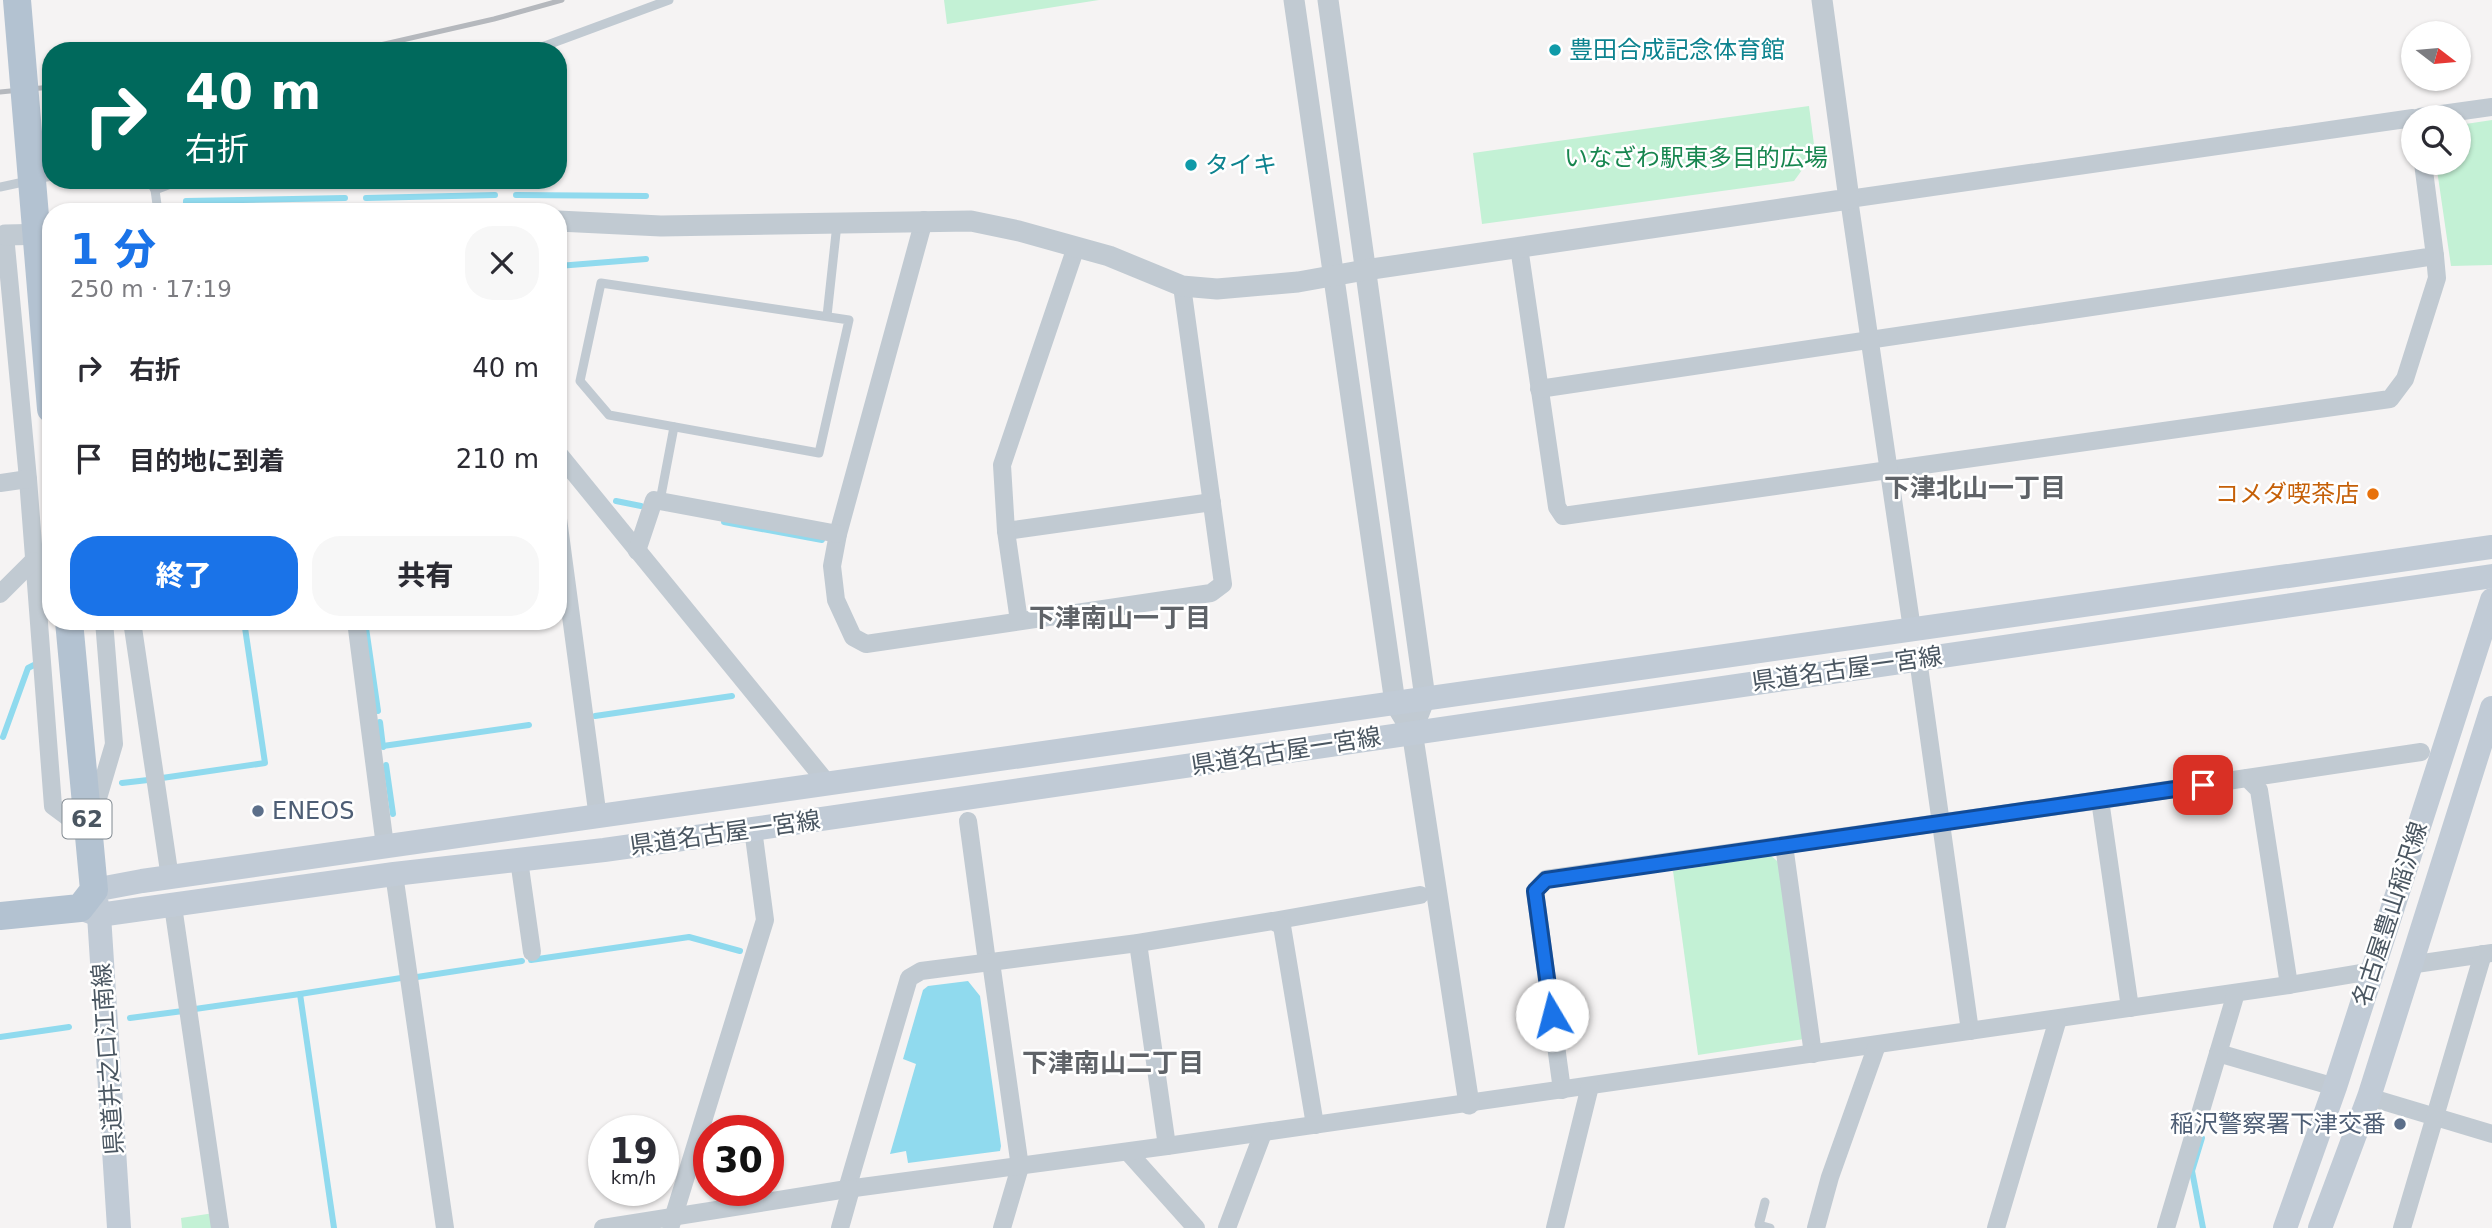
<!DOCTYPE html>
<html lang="ja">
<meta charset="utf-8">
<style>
:root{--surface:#fff;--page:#f7f7f7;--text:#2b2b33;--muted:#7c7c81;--accent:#1a73e8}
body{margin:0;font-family:"DejaVu Sans","Noto Sans JP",sans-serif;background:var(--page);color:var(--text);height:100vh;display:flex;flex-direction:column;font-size:26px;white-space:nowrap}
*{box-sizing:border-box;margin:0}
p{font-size:23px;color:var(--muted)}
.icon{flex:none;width:38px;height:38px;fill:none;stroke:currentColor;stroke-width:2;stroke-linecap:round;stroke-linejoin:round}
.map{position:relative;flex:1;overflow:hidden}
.panel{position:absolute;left:42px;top:203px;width:525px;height:427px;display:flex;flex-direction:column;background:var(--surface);border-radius:28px;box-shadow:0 2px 5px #0004}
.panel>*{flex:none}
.banner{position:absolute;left:42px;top:42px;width:525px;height:147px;border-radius:28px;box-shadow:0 2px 5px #0004;background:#00695c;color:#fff;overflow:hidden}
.needle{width:46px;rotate:106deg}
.tools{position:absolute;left:2401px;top:21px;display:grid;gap:14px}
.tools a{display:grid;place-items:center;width:70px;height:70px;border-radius:50%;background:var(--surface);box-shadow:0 2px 5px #0004;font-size:35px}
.speed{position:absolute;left:588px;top:1115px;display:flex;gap:14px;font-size:35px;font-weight:700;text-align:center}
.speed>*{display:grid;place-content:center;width:91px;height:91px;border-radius:50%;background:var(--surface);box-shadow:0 2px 5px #0004;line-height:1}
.speed small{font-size:18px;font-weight:400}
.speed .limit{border:10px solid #d22;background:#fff;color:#111}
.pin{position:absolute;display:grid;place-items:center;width:60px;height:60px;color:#fff;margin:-30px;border-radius:14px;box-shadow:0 4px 10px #0006}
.me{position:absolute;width:77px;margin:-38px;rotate:352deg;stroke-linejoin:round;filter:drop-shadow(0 0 5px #0008)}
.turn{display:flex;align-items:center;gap:24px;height:147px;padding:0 28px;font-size:32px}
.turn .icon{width:91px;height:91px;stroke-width:2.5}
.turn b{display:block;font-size:49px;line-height:60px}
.round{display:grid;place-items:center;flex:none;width:74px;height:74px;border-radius:28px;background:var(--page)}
.overview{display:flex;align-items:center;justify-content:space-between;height:119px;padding:0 28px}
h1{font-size:42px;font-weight:800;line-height:52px;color:var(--accent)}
.primary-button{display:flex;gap:14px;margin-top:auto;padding:14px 28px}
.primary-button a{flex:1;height:80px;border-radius:28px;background:var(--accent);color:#fff;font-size:28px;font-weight:800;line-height:80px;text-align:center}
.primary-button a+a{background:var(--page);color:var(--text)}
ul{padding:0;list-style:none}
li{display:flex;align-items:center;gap:21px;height:91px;padding:0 28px}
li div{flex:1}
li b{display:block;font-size:26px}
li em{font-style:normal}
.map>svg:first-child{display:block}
</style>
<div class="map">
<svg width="2492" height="1228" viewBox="0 0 2492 1228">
<rect width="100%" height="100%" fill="#f5f3f3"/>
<!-- green -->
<g fill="#c3f1d5">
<polygon points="944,0 1099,0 947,24"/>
<polygon points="1809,106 1815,152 1794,181 1482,224 1473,153"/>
<polygon points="2492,120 2492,265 2451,266 2436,163 2459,163 2459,125"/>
<polygon points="1771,856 1781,864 1804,1039 1698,1055 1673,871"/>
<polygon points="214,1213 216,1228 182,1228 181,1218"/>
</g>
<!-- water -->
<polygon fill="#90daee" points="968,981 980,996 1001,1146 1000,1151 908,1163 906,1151 890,1154 916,1064 903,1059 923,990 928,986"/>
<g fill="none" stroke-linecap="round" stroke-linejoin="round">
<!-- stream -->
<g stroke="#90daee" stroke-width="6">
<polyline points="516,195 646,196"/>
<polyline points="366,198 495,195"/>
<polyline points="186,205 186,201 345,198"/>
<polyline points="558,266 646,259"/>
<polyline points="616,501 641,506"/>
<polyline points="724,522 822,540"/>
<polyline points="365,621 378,711"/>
<polyline points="595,716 732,696"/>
<polyline points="380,722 383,747"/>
<polyline points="3,737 28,668 34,665"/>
<polyline points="383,746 529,725"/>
<polyline points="386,765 393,814"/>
<polyline points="162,778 265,763 244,621"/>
<polyline points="122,783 148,780"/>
<polyline points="531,960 689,937 740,951"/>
<polyline points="417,977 522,961"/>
<polyline points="300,994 401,978"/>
<polyline points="195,1009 300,994 334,1228"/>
<polyline points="130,1018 183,1011"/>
<polyline points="0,1037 69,1027"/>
<polyline points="2202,1138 2192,1171 2203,1228"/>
</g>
<!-- service -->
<g stroke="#c1cad2" stroke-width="9">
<polyline points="531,51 669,0"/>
<polyline points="149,180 155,190 158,212"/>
<polyline points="0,187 51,176"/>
<polyline points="155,190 181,180"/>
<polygon points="601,283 849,320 819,453 609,415 580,381"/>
<polyline points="827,316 837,224"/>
<polyline points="660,501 674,427"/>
<polyline points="1765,1202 1759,1225 1770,1228"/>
</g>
<!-- minor -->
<g stroke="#c1cad2" stroke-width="18">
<polyline points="2420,117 2492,107"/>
<polyline points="924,220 838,534 832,566 836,600 853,637 866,644 1211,593 1223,584 1182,286"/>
<polyline points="0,236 5,235 28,479 53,806 88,832 114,744 104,621"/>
<polyline points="1519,247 1557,507 1563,516 2390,399 2405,379 2437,278 2435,256"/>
<polyline points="1539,389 2435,256 2423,163"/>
<polyline points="558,453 828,784"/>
<polyline points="0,483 28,479"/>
<polyline points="558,519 598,818"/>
<polyline points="1006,531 1212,502"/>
<polyline points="637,551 654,500 838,534"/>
<polyline points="0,594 33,561"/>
<polyline points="132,621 170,878"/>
<polyline points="356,621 385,846"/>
<polyline points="1019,621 1006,531 1002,465 1076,247"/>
<polyline points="1912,629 1849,199 2413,118"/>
<polyline points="1918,659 1970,1031"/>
<polyline points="2247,778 2421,752"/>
<polyline points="968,821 987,962"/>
<polyline points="1784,845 1813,1054"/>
<polyline points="519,860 532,952"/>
<polyline points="394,874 445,1228"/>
<polyline points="173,906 220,1228"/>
<polyline points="1273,921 1420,895"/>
<polyline points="1138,943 1167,1146"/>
<polyline points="991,962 1020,1167 1002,1228"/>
<polyline points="2409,965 2492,953"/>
<polyline points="2130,1008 2100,800 2247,778 2259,790 2289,985"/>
<polyline points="2218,1053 2335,1087"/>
<polyline points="1562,1090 1535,891 1546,879 2100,800"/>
<polyline points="2369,1097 2492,1134"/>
<polyline points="1128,1152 1196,1228"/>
<polyline points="847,1189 909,978 921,971 1138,943 1273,921 1282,926 1315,1125"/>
<polyline points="671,1225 765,920 753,829"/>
<polyline points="603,1228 847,1189 1167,1146 2289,985 2372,971"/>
<polyline points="840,1228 851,1189"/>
<polyline points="1227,1228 1263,1133"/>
<polyline points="1555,1228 1590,1086"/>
<polyline points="1816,1228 1830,1177 1877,1045"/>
<polyline points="1996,1228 2058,1019"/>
<polyline points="2166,1228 2236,993"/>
<polyline points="2402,1228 2483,954"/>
</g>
<!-- tertiary -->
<g stroke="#c1cad2" stroke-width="21">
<polyline points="1294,0 1395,703 1412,731 1469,1104"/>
<polyline points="1328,0 1425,698 1412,731"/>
<polyline points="558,221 661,226 971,221 1019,231 1109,256 1182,286 1217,289 1298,282 1365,270 1849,199 1822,0"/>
<polyline points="5,235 51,234"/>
</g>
<!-- secondary -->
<g stroke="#c1cbd6" stroke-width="24">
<polyline points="85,910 99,915 394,874 604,850 753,829 2492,576"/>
<polyline points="119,1228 99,915 94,890 142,881 2492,547"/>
<polyline points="2285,1228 2335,1087 2492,600"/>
<polyline points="2320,1228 2369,1097 2492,708"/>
</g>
<!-- primary -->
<polyline stroke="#b3c2d1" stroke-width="28" points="0,916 80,908 94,890 69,621"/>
<!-- rail -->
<g stroke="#b5b8bd" stroke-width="5">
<polyline points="354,51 494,19 562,0"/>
<polyline points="0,92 51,87"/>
</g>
<!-- primary-bridge -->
<polyline stroke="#b3c2d1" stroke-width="28" points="17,0 51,409"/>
</g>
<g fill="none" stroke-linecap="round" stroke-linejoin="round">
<!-- route casing -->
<g stroke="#114b97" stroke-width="18">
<polyline id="route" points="1552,1015 1535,891 1546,880 2203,785"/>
</g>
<!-- route -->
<use href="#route" stroke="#1a73e8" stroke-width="12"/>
</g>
<!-- markers -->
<g fill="#0f9aa8" stroke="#fff" stroke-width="2.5">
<circle cx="1555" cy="50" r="7"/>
<circle cx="1191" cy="165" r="7"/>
</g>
<circle fill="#e8710a" stroke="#fff" stroke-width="2.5" cx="2373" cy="494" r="7"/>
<g fill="#5c6f8a" stroke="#fff" stroke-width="2.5">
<circle cx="258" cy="811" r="7"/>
<circle cx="2400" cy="1124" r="7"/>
</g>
<g text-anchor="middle" stroke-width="5" stroke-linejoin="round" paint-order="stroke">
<!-- shield labels -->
<rect fill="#fff" stroke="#808990" stroke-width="2" x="62.5" y="799.5" width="49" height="39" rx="5"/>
<g font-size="23" font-weight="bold" fill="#4a5661">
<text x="87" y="827">62</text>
</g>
<!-- culture labels -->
<g font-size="24" fill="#0d838f" stroke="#fff" text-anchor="start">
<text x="1569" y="58">豊田合成記念体育館</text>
<text x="1205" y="173">タイキ</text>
</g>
<!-- park labels -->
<g font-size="24" fill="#17864f" stroke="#fff">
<text x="1696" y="166">いなざわ駅東多目的広場</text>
</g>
<!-- food labels -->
<g font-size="24" fill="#c56008" stroke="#fff" text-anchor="end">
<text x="2359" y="502">コメダ喫茶店</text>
</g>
<!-- street labels -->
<g font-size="24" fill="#4a5661" stroke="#fff">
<text transform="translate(1847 669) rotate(-8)" y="8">県道名古屋一宮線</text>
<text transform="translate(1286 751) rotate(-9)" y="8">県道名古屋一宮線</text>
<text transform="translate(725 833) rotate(-8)" y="8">県道名古屋一宮線</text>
<text transform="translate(2390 914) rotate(-72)" y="8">名古屋豊山稲沢線</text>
<text transform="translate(108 1059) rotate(-94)" y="8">県道井之口江南線</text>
</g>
<!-- service labels -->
<g font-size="24" fill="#4e5e75" stroke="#fff" text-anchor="start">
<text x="272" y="819">ENEOS</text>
<text x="2386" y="1132" text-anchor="end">稲沢警察署下津交番</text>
</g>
<!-- neighbourhood labels -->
<g font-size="26" font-weight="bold" fill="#5f6368" stroke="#fff">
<text x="1975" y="497">下津北山一丁目</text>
<text x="1120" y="627">下津南山一丁目</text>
<text x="1113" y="1072">下津南山二丁目</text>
</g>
</g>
</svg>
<div class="tools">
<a><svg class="needle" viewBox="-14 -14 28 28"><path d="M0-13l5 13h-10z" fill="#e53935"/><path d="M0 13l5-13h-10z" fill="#7c7c81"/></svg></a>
<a><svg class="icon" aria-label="search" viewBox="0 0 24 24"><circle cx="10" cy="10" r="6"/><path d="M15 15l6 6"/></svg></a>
</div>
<div class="speed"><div>19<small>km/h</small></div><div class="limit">30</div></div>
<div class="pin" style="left:2203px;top:785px;background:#d93025"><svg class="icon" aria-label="arrive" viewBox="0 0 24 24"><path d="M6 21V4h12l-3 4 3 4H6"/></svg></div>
<svg class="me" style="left:1552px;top:1015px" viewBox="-20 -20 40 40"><circle r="19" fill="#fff"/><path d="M0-13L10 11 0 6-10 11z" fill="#1a73e8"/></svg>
<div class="banner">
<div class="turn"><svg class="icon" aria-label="right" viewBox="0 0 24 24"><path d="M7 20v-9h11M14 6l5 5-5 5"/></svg><div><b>40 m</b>右折</div></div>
</div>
<section class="panel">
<div class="overview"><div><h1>1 分</h1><p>250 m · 17:19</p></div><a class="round"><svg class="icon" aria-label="close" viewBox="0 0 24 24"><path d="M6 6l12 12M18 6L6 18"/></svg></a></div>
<ul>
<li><svg class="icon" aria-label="right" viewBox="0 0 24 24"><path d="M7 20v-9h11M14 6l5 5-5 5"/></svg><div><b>右折</b></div><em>40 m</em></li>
<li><svg class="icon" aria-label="arrive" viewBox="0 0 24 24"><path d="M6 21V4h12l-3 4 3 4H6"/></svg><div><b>目的地に到着</b></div><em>210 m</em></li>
</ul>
<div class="primary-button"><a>終了</a><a>共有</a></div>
</section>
</div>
